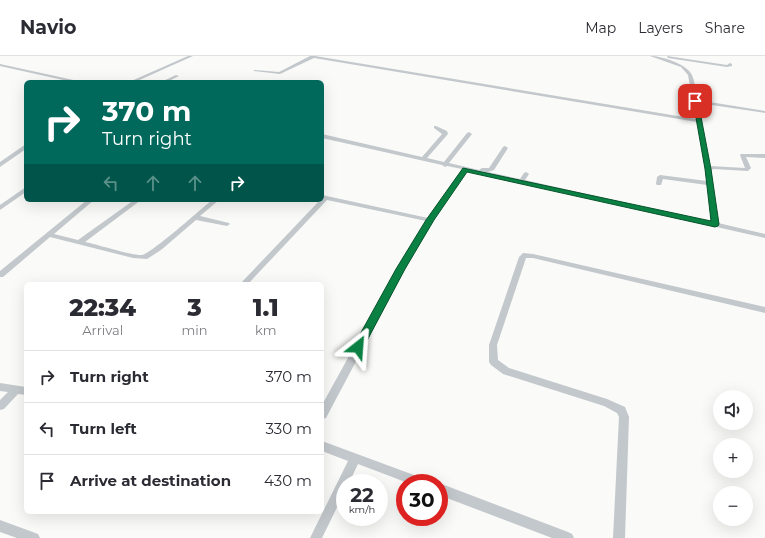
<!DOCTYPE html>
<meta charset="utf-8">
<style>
:root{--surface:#fff;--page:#f2f2f3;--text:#2b2b33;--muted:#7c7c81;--line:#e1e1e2}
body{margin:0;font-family:Montserrat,sans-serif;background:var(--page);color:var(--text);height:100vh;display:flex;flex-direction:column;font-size:15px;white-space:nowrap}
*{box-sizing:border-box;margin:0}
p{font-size:13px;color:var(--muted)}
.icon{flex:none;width:22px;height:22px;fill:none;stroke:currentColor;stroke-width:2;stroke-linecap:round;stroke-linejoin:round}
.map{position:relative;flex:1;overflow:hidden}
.panel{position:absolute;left:24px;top:226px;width:300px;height:232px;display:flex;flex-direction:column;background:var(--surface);border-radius:6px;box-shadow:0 4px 16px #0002}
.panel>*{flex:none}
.banner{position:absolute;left:24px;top:24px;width:300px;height:122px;border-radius:6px;box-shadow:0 4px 16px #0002;background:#00695c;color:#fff;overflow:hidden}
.fabs{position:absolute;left:713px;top:334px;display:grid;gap:8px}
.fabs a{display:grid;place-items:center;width:40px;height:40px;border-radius:50%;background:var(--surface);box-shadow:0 4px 16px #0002;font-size:20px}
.speed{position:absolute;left:336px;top:418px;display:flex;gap:8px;font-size:20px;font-weight:700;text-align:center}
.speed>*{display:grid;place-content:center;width:52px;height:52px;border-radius:50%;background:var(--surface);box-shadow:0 4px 16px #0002;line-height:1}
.speed small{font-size:10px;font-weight:400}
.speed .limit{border:6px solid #d22;background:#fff;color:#111}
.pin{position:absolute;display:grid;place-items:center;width:34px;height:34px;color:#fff;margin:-17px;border-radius:8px;box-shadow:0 2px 6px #0006}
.me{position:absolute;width:44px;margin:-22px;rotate:28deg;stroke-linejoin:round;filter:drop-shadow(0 0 3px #0008)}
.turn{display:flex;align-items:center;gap:14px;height:84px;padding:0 12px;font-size:18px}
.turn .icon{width:52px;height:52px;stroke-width:2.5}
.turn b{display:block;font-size:28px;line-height:34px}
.lanes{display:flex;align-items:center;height:38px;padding:0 12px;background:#0003;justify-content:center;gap:20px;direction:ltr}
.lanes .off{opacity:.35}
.eta{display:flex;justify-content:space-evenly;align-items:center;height:68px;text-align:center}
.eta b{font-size:24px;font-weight:800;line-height:28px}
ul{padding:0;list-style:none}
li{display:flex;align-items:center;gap:12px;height:52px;padding:0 12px;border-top:1px solid var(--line)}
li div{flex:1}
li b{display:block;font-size:15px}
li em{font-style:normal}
header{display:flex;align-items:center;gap:24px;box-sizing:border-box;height:56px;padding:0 20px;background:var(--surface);border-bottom:1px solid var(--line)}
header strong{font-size:19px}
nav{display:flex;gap:22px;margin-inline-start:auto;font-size:14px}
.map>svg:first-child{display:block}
</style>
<header>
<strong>Navio</strong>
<nav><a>Map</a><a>Layers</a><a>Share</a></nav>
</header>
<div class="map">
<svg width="765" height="482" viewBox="0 0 765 482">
<rect width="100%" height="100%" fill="#fafaf8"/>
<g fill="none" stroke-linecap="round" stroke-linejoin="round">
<!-- street -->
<g fill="#c3c8cc" fill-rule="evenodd">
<polygon points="188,0 193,0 135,26 129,26"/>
<path d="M310 0H315L696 63 688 19 681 11 650 0C662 0 687 8 692 19 695 26 696 36 697 44L765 55V57L698 47 710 110 745 112 740 99 741 98H765V102L746 101 751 112 748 115 714 113 711 114 718 167 765 178V182L523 127 521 128 467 114 433 164 405 213 326 362 322 363V349L397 213 426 165 327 144 248 228H240L320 144H322V139L428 162 462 113 447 110 445 111 442 109 322 82V78L422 101 442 78 434 72V70H436L447 75 448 78 427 102 444 106 467 77 469 76 472 78 449 107 479 114 482 112H489L503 91 505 90 508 92 494 114 488 116 520 123 524 117 526 116 529 118 525 124 711 166 707 129 663 123 661 129H657L656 128 657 121 660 119 707 125 697 66 314 2 280 18 253 15 255 14 279 16Z"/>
<polygon points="667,0 727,9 730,7 732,8 732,10 727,11 668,2"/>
<polygon points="0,8 78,25 80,26 72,26 0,10"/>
<polygon points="176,19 179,20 167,26 161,26"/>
<polygon points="26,88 26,93 0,111 0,106"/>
<polygon points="26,131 26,136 0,154 0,149"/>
<path d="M87 144H94L54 178 78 184 134 144H141L85 186C96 188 133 200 142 199 152 197 201 153 212 144H219L200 160 229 167 230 168 227 170 196 164 161 194 147 203 133 202 50 181 3 221H0V215Z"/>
<polygon points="523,197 533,198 765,251 765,257 533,202 526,202 497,289 498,304 509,312 607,343 625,351 629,361 625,482 613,482 619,361 617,357 604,350 503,318 491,309 489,306 489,289 519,201"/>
<polygon points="0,327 26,331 26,339 18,338 4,353 0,354 0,344 8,336 0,335"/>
<polygon points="322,385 422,422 426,423 428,427 408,427 358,408 349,427 345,427 345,435 322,482 310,482 348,405 322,395"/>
<polygon points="439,427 568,476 572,478 574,482 552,482 439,439"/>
<polygon points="0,464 38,478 40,482 17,482 0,476"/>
</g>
</g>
<!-- route -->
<polygon fill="#0b8043" stroke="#07532c" points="695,43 698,45 711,113 719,168 718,170 715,171 467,116 434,164 405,213 362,294 355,294 353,291 396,213 426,164 463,112 711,165 705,113 693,45"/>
</svg>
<div class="fabs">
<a><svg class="icon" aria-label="sound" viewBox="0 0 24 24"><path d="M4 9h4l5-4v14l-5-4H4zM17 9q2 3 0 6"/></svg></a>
<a>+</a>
<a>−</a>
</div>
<div class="speed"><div>22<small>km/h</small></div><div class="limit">30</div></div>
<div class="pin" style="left:695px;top:45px;background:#d93025"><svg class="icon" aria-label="arrive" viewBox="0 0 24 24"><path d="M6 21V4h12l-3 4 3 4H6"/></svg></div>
<svg class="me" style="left:358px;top:291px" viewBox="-20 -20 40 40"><path d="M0-17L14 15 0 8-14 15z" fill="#0b8043" stroke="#fff" stroke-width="4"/></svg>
<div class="banner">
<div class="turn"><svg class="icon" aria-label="right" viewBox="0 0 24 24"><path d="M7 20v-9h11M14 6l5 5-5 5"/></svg><div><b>370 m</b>Turn right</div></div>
<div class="lanes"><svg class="icon off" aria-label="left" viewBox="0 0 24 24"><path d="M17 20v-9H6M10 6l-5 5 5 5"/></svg><svg class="icon off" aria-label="ahead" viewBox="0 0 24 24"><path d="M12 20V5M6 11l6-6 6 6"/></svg><svg class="icon off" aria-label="ahead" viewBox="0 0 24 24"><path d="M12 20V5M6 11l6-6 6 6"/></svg><svg class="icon" aria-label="right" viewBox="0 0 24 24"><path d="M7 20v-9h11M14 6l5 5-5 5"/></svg></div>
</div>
<section class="panel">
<div class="eta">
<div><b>22:34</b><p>Arrival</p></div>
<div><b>3</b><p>min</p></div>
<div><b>1.1</b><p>km</p></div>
</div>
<ul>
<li><svg class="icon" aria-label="right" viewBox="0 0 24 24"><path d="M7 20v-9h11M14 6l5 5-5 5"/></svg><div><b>Turn right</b></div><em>370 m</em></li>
<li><svg class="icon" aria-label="left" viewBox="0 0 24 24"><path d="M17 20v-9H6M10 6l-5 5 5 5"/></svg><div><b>Turn left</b></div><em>330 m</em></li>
<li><svg class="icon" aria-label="arrive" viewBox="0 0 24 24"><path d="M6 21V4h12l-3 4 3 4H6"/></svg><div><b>Arrive at destination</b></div><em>430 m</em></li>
</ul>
</section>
</div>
